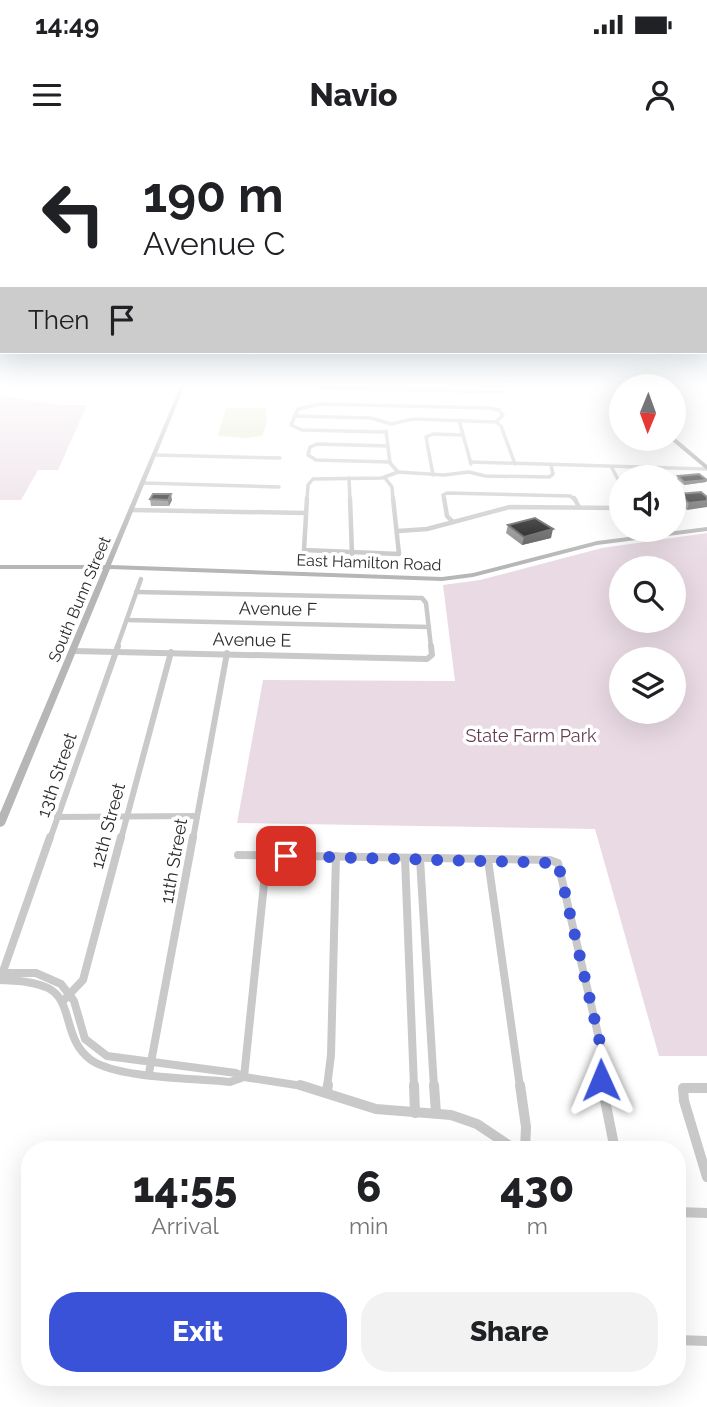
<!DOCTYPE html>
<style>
:root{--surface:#fff;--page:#f2f2f2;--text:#202124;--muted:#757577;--accent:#3952d8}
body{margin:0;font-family:Raleway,sans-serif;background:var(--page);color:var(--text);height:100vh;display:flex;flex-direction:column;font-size:26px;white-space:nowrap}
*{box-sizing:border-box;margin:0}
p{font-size:23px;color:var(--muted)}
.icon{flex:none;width:38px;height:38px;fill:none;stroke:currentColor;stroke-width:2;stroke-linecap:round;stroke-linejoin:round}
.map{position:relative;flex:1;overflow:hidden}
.side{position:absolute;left:21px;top:1001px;width:665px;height:245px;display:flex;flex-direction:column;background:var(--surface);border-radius:28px;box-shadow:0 7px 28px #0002}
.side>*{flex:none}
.top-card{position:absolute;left:0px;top:0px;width:707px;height:214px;box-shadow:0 7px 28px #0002;background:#fff;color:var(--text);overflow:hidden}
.needle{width:46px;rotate:181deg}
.buttons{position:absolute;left:609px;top:234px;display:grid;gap:14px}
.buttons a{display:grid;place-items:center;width:77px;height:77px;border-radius:50%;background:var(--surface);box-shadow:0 7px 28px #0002;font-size:35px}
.pin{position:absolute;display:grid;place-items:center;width:60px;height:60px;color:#fff;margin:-30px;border-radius:14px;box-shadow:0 4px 10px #0006}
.me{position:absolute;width:77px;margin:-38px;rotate:359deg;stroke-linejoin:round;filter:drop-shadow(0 0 5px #0008)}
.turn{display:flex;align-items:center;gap:24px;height:147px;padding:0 28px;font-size:32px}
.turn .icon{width:91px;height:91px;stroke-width:2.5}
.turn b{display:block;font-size:49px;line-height:60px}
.then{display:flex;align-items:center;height:66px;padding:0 28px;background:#0003;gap:14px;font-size:26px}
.eta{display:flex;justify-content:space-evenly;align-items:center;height:119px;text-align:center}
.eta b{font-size:42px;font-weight:800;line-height:49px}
.action{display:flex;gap:14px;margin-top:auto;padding:14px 28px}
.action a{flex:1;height:80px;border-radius:28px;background:var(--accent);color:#fff;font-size:28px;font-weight:800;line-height:80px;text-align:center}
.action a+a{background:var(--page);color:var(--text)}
.status{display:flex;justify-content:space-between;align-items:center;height:49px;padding:0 35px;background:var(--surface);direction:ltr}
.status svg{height:19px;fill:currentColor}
header{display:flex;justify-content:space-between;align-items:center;height:91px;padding:0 28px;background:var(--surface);font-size:32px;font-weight:800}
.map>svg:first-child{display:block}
</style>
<div class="status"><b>14:49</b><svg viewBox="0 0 49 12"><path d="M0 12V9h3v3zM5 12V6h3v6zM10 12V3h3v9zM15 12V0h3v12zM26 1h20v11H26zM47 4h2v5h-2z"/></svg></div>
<header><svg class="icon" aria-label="menu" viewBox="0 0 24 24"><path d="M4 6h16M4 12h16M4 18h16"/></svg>Navio<svg class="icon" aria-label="person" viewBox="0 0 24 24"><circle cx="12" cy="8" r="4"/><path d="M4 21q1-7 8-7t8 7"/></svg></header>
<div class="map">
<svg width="707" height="1267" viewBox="0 0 707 1267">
<rect width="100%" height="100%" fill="#fff"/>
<!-- green -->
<g fill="#e9dae3" fill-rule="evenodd">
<polygon points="0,256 61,265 87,265 58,330 38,330 21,360 0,360"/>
<path d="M707 393V916H659L595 689 237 683 263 540 455 541 443 445 480 440 602 408ZM621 429H674V481H621ZM621 520H674V572H621Z"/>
</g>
<!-- water -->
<polygon fill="#dee8c7" points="226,268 265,268 267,282 262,296 247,298 220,296 218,295"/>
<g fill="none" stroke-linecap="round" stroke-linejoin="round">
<!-- stream -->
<polyline stroke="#dee8c7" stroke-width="2" points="695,248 707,247"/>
<!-- street-far4 -->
<g stroke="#c9c9c9" stroke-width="3.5">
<polyline points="319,248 504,252"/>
<polyline points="294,276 371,278 391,284 413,279 496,282"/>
<polyline points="459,280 471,324"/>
<polyline points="496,282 501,286 515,324"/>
<polyline points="386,291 390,323 398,332"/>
<polyline points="386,292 302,290 291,285 298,269 320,264 490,268 499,270 503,275 496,282"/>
<polyline points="388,306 317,304 310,307 308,315 316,320 390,322"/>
<polyline points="155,315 280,318"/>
<polyline points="471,322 707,329"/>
<polyline points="612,328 621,345"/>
<polyline points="433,335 426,297 433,294 463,295"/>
<polyline points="349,338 350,360"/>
<polyline points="385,338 392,347 393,360"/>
<polyline points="143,343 279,347"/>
<polyline points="307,360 308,345 313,339 382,338 398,332 444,335 469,332 485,336 549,337 553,334 551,325"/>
<polyline points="444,360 443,355 447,353 570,356 576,360"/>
</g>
<!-- street-far3 -->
<g stroke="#c9c9c9" stroke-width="4.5">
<polyline points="307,358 304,410 399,414 393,358"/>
<polyline points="350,358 352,414"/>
<polyline points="444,358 447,376 453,382"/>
<polyline points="574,358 579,367"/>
<polyline points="133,370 305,373"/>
<polyline points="398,391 427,389 510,367 621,368"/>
<polyline points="136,452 422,458 426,463 431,507"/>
<polyline points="127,480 429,487"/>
<polyline points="117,507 141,439"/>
</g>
<!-- street-far2 -->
<g stroke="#c9c9c9" stroke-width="6">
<polyline points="73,511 427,519 432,515 431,506"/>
<polyline points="57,677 197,676"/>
<polyline points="50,699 118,506"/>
<polyline points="121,699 171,512"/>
<polyline points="193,699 227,513"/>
</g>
<!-- street-far1 -->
<g stroke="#c9c9c9" stroke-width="8">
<polyline points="238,715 550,720 558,723 601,907 602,947"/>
<polyline points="405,718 414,947"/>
<polyline points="420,719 434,947"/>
<polyline points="488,720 520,947"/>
<polyline points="0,833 36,833 61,844 74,861 85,899 107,916 236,933 244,937 309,947"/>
<polyline points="0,840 50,697"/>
<path d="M0 840C16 841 33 841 48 848 74 861 62 899 91 920 119 939 195 938 230 942L244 937"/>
<polyline points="63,861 83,840 121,697"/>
<polyline points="149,933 193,697"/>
<polyline points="244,937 267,715"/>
<polyline points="327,947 331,915 336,716"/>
</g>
<!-- street -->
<g stroke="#c9c9c9" stroke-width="10">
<polyline points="300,945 376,969 451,975 477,984 516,1010"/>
<polyline points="414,945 415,973"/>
<polyline points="434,945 436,973"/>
<polyline points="520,945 526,987 525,1010"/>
<polyline points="602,945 615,1010"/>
<polyline points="707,948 683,948 684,961 707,1037"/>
<polyline points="327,951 328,945"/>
<polyline points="677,1072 707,1073"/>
<polyline points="677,1200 707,1201"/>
</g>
<!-- secondary -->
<polygon fill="#b6b6b6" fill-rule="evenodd" points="181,245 185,245 111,425 442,437 473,433 597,401 707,387 707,391 597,405 473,437 442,441 110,429 5,684 3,686 0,687 0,673 103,429 0,429 0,425 105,425"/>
<!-- highway -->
<g fill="#939393" fill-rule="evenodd">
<polygon points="629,245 634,245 636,247 631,247"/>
<polygon points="674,297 707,325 707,330 671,300"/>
</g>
</g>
<!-- wall -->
<g fill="#898989">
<polygon points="678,336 707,340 706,342 684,345 677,339"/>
<polygon points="701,352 687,370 676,360 678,354"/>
<polygon points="150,359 172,360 169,366 151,366"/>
<polygon points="508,385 551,398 522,405 506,393"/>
</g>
<!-- shaded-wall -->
<g fill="#5a5a5a">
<polygon points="707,340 706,342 684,345 684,342"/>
<polygon points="171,354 172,360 169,366 168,360"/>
<polygon points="707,361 707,367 687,370 689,363"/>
<polygon points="553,389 551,398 522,405 524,397"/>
</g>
<!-- building -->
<g fill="#131313" stroke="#5a5a5a" stroke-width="2">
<polygon points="699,334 707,340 684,342 678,336"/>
<polygon points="701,352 707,357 707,361 689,363 678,354"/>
<polygon points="153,354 171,354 168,360 150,359"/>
<polygon points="535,378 553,389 524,397 508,385"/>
</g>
<!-- sky -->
<linearGradient id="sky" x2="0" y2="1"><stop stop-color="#a4c9db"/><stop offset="0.58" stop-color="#fff"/><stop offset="1" stop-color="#fff" stop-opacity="0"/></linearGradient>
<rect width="707" height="422" fill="url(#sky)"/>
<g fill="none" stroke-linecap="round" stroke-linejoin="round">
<!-- route -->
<polyline stroke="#3952d8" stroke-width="12" stroke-dasharray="0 21.6" points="286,716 558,723 601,907 601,940"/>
</g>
<g text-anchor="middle" stroke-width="7" stroke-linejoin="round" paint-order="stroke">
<!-- far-street labels -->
<g font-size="16" fill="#2c2c2c" stroke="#fff">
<text transform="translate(369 422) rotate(2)" y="6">East Hamilton Road</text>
<text transform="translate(79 459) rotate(-67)" y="6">South Bunn Street</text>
</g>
<!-- street labels -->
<g font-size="18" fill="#2c2c2c" stroke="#fff">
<text transform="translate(278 469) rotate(1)" y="6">Avenue F</text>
<text transform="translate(252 500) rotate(1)" y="6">Avenue E</text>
<text transform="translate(57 635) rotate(-71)" y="6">13th Street</text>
<text transform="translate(108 686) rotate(-75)" y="6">12th Street</text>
<text transform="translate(174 721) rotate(-80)" y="6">11th Street</text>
</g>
<!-- park labels -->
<g font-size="18" fill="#643d52" stroke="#fff">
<text x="531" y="602">State Farm Park</text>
</g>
</g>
</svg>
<div class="buttons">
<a><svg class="needle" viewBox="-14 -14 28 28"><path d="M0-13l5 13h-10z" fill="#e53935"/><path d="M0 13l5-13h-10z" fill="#757577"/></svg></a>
<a><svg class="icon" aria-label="sound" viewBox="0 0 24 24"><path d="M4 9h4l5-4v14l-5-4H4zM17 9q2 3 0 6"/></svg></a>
<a><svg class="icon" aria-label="search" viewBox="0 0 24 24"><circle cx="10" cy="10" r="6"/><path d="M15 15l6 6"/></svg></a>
<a><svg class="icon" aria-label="layers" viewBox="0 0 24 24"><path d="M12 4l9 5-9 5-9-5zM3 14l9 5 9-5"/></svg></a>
</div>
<div class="pin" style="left:286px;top:716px;background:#d93025"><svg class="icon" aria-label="arrive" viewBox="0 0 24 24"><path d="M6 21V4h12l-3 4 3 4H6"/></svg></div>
<svg class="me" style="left:601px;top:940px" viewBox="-20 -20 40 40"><path d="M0-17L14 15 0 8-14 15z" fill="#3952d8" stroke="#fff" stroke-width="4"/></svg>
<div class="top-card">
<div class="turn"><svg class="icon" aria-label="left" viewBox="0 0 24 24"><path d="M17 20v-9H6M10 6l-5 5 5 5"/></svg><div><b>190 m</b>Avenue C</div></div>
<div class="then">Then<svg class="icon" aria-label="arrive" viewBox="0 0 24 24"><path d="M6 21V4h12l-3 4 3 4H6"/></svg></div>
</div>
<section class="side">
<div class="eta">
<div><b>14:55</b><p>Arrival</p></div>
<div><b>6</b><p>min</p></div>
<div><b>430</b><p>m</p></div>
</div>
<div class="action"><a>Exit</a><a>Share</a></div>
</section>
</div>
